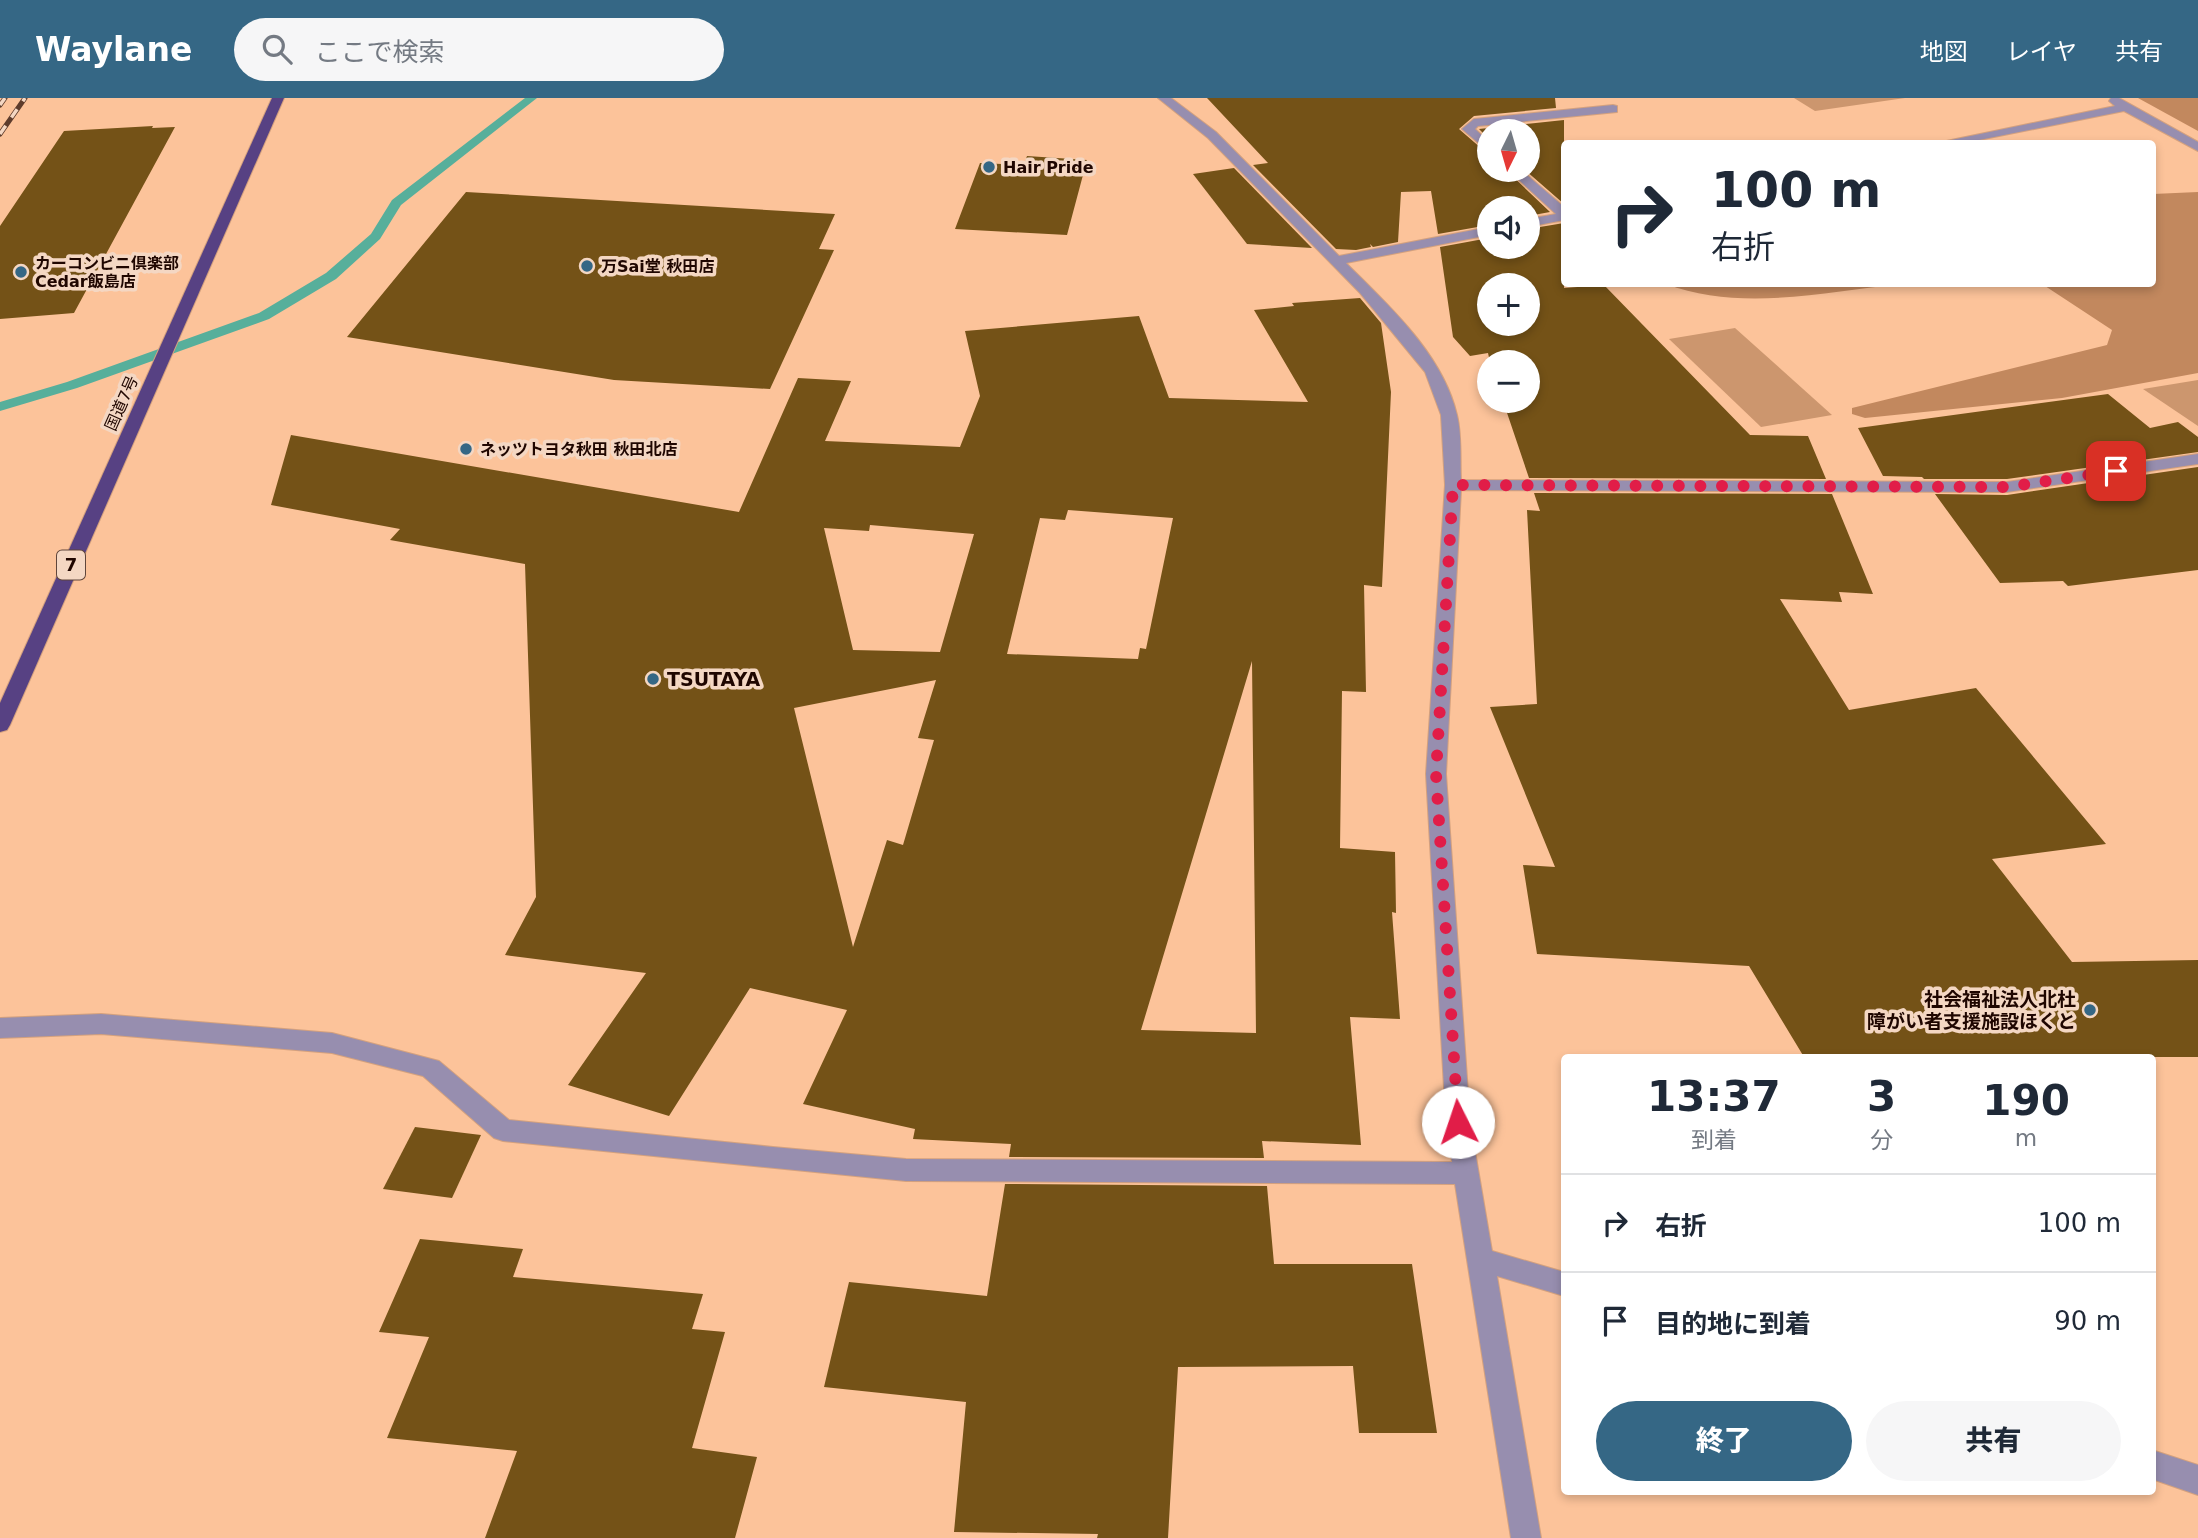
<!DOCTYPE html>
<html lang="ja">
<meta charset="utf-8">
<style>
:root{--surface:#fff;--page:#f6f6f7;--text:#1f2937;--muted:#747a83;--line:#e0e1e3;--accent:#356785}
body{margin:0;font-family:"DejaVu Sans","Noto Sans JP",sans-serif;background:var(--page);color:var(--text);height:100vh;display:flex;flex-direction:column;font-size:26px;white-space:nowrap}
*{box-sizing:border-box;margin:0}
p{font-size:23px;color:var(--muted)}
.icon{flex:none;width:38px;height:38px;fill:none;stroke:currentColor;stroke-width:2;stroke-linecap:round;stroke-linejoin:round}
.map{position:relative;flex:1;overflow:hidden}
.details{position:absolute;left:1561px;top:956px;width:595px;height:441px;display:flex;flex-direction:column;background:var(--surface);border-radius:7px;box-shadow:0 4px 10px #0003}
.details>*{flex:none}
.hud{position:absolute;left:1561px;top:42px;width:595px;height:147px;border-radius:7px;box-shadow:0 4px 10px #0003;background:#fff;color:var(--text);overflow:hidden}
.needle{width:46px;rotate:185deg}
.fabs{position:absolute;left:1477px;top:21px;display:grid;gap:14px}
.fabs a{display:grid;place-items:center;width:63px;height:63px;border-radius:50%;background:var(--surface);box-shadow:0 4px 10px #0003;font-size:35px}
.pin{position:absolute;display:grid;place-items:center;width:60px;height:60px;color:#fff;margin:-30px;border-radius:14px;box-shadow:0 4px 10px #0006}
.me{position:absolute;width:77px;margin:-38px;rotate:356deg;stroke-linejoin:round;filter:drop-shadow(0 0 5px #0008)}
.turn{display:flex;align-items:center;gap:24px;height:147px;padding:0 35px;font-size:32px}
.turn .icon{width:91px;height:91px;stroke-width:2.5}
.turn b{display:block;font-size:49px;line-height:60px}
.eta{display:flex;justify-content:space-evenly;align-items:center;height:119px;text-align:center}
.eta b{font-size:42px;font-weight:800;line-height:49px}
.action{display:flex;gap:14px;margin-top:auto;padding:14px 35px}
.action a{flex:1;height:80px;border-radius:42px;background:var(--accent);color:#fff;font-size:28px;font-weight:800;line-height:80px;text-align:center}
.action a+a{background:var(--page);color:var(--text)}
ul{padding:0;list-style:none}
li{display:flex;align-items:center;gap:21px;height:98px;padding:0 35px;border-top:2px solid var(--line)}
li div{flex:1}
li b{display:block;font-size:26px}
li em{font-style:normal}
header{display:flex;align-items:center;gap:42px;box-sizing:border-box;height:98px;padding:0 35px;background:var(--accent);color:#fff}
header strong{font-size:33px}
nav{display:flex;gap:38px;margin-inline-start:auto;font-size:24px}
.search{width:490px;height:63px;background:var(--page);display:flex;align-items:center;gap:18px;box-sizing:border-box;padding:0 24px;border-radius:38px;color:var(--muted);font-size:26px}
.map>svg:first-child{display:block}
</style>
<header>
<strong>Waylane</strong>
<div class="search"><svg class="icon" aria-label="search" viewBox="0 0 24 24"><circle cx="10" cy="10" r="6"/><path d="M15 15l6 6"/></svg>ここで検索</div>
<nav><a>地図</a><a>レイヤ</a><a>共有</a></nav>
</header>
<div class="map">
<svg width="2198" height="1440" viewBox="0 0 2198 1440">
<rect width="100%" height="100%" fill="#fcc39a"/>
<!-- green -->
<g fill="#cc966e">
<polygon points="1794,0 1905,0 1815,13"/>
<polygon points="1735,230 1832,317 1761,329 1669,241"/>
<polygon points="2198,282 2198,328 2143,291"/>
</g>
<!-- forest -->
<g fill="#c2885e">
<polygon points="2138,0 2198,0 2198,33"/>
<polygon points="2198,94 2198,275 2062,300 1865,320 1852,316 1852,310 2107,247 2112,232 2042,186 2152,186 2153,96"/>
<path d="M1666 186H1901C1825 194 1740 214 1666 186Z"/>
</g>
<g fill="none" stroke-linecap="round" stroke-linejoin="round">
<!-- stream -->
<polygon fill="#57af9b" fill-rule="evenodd" points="525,0 537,0 401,107 380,141 336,181 269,221 77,290 0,313 0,304 67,284 259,215 326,175 371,136 392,102"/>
</g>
<!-- building -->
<g fill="#745217" fill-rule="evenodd">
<polygon points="1207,0 1555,0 1556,10 1474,18 1459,31 1489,57 1489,72 1506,72 1550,114 1528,118 1528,110 1489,110 1489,127 1438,136 1431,93 1401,94 1398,144 1373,149 1370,146 1371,149 1356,152 1336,151 1253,67 1268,65"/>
<polygon points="1564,22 1564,106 1525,72 1528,72 1528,33 1489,33 1489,41 1479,31"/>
<polygon points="153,28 152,30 175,29 74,215 0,221 0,128 64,33"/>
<polygon points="1027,58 1087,62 1067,137 955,131 980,65 1024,67"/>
<polygon points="1234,70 1312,150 1247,146 1193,76"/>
<polygon points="466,94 835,116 819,151 834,152 770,291 614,282 347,239"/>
<path d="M1564 125V190L1604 187 1750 337 1808 338 1826 381 1529 380 1503 303H1528V264H1490L1488 255 1470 258 1453 239 1440 149 1489 140V149H1528V131ZM1489 187H1528V226H1489Z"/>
<path d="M1360 200 1381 225 1391 294 1382 489 1364 487 1366 594 1342 593 1340 750 1395 754 1396 815 1392 814 1400 921 1350 919 1361 1047 1262 1043 1264 1060 1009 1059 1011 1046 913 1041 915 1031 803 1006 847 912 750 890 669 1018 568 987 646 875 505 857 536 799 525 466 390 442 400 431 271 407 291 337 739 414 798 280 851 283 825 343 960 349 980 298 965 233 1139 218 1169 300 1308 304 1254 212 1294 208 1292 205ZM1068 412 1173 420 1146 551 1140 550 1138 561 1007 556 1040 420 1065 422ZM870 427 974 436 940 554 853 552 824 430 869 433ZM1252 563 1256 935 1141 932ZM936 582 918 640 934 642 903 747 887 742 853 849 794 610Z"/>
<polygon points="2108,296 2150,330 2178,324 2198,339 2198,354 2007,381 1924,381 1922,379 1883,378 1858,330"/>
<polygon points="2198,369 2198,472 2068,488 2063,483 2000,485 1935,396 2007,397"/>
<polygon points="1534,395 1832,396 1873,496 1839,494 1842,504 1780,501 1849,612 1976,590 2106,746 1992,761 2072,864 2198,862 2198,959 1804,959 1749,868 1537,856 1523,767 1555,769 1490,609 1537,606 1527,412 1540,413"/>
<polygon points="415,1029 481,1037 452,1100 383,1091"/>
<polygon points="1005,1086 1267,1088 1274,1166 1412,1166 1437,1335 1359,1335 1353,1268 1178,1269 1168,1440 1097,1440 1098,1436 954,1434 966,1304 824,1289 849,1184 987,1198"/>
<polygon points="420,1141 523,1151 513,1179 703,1196 692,1231 725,1234 692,1350 757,1359 735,1440 485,1440 517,1353 387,1340 429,1239 379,1234"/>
</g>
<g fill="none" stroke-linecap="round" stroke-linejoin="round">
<!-- street casing -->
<g stroke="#d4a17e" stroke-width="2">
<g id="street">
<path d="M1158 0H1171L1216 34 1339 158 1489 129V137L1346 165C1388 207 1443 256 1457 317 1462 337 1460 361 1461 382L2007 384 2198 356V366L2007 394 1461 392 1446 676 1470 1024 1492 1153 1564 1174V1198L1497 1178 1541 1440H1511L1455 1086 906 1083 503 1043 494 1040 423 978 332 955 101 936 0 940V920L101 916 332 935 439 963 509 1022 773 1049 906 1061 1452 1064 1446 1024 1426 676 1445 387 1441 317 1425 274 1360 195 1208 40Z"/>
<polygon points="2111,0 2119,0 2198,44 2198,53 2124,13 1959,46 1932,46 2115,8 2109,3"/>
<polygon points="1613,7 1617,8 1617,14 1478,28 1475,31 1489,44 1489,54 1462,31 1474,21"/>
<polygon points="1508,72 1521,72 1564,109 1564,122 1528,129 1528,121 1556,116"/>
<polygon points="2152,1352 2198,1367 2198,1397 2152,1381"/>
</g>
</g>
<!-- highway casing -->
<g stroke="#d4a17e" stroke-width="2">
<polygon id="highway" points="272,0 284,0 10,627 7,632 0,634 0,605"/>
</g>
<!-- street -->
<use href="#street" fill="#978eaf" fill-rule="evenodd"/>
<!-- highway -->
<use href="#highway" fill="#574183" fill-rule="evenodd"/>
<!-- rail casing -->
<g stroke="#5e3c2c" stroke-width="5">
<g id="rail">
<polyline points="0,7 5,0"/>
<polyline points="0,36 25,0"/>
</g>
</g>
<!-- rail -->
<use href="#rail" stroke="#f4d7c3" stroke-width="3.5" stroke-dasharray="10" stroke-linecap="butt"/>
</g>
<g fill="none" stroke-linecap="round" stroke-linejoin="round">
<!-- route -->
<polyline stroke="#e11d48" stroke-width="12" stroke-dasharray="0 21.6" points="1458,1024 1436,676 1453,387 2007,389 2116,373"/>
</g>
<!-- markers -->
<g fill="#356785" stroke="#f4d7c3" stroke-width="2.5">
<circle cx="989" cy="69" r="7"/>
<circle cx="587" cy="168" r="7"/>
<circle cx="21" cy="174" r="7"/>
<circle cx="466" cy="351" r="7"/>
<circle cx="653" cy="581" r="7"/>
<circle cx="2090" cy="912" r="7"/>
</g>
<g text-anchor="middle" stroke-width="7" stroke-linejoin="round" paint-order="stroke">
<!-- far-poi labels -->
<g font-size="16" font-weight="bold" fill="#1f0600" stroke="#f4d7c3" text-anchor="start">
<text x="1003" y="75">Hair Pride</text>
<text x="35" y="171">カーコンビニ倶楽部<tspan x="35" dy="18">Cedar飯島店</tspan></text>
<text x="601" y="174">万Sai堂 秋田店</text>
<text x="480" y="357">ネッツトヨタ秋田 秋田北店</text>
</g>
<!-- far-street labels -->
<g font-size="16" fill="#1f0600" stroke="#f4d7c3">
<text transform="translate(121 305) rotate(-66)" y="6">国道7号</text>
</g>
<!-- shield labels -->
<rect fill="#f4d7c3" stroke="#5f453a" stroke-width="2" x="57" y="452.5" width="28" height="29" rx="5"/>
<g font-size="18" font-weight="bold" fill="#1f0600">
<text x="71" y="473">7</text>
</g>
<!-- poi labels -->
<g font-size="19" font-weight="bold" fill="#1f0600" stroke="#f4d7c3" text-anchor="start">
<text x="667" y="588">TSUTAYA</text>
<text x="2076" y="908" text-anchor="end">社会福祉法人北杜<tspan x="2076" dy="22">障がい者支援施設ほくと</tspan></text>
</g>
</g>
</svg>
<div class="fabs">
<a><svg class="needle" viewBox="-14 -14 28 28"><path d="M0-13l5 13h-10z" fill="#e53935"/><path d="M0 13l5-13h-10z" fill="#747a83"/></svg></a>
<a><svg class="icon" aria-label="sound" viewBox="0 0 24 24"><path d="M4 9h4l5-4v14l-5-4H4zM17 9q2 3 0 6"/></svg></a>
<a>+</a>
<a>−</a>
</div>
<div class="pin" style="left:2116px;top:373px;background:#d93025"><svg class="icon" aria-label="arrive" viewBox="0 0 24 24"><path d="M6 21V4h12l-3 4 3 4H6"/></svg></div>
<svg class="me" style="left:1458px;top:1024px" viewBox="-20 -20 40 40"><circle r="19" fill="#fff"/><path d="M0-13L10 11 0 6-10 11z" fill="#e11d48"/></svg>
<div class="hud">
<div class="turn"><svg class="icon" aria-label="right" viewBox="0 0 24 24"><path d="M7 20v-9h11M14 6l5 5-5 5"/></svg><div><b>100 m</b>右折</div></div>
</div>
<section class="details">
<div class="eta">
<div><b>13:37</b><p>到着</p></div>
<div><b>3</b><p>分</p></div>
<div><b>190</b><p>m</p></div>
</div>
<ul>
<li><svg class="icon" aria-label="right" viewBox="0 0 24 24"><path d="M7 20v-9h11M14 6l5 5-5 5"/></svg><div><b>右折</b></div><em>100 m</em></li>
<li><svg class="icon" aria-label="arrive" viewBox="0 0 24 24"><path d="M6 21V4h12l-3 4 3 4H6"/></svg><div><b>目的地に到着</b></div><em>90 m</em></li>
</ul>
<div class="action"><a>終了</a><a>共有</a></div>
</section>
</div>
